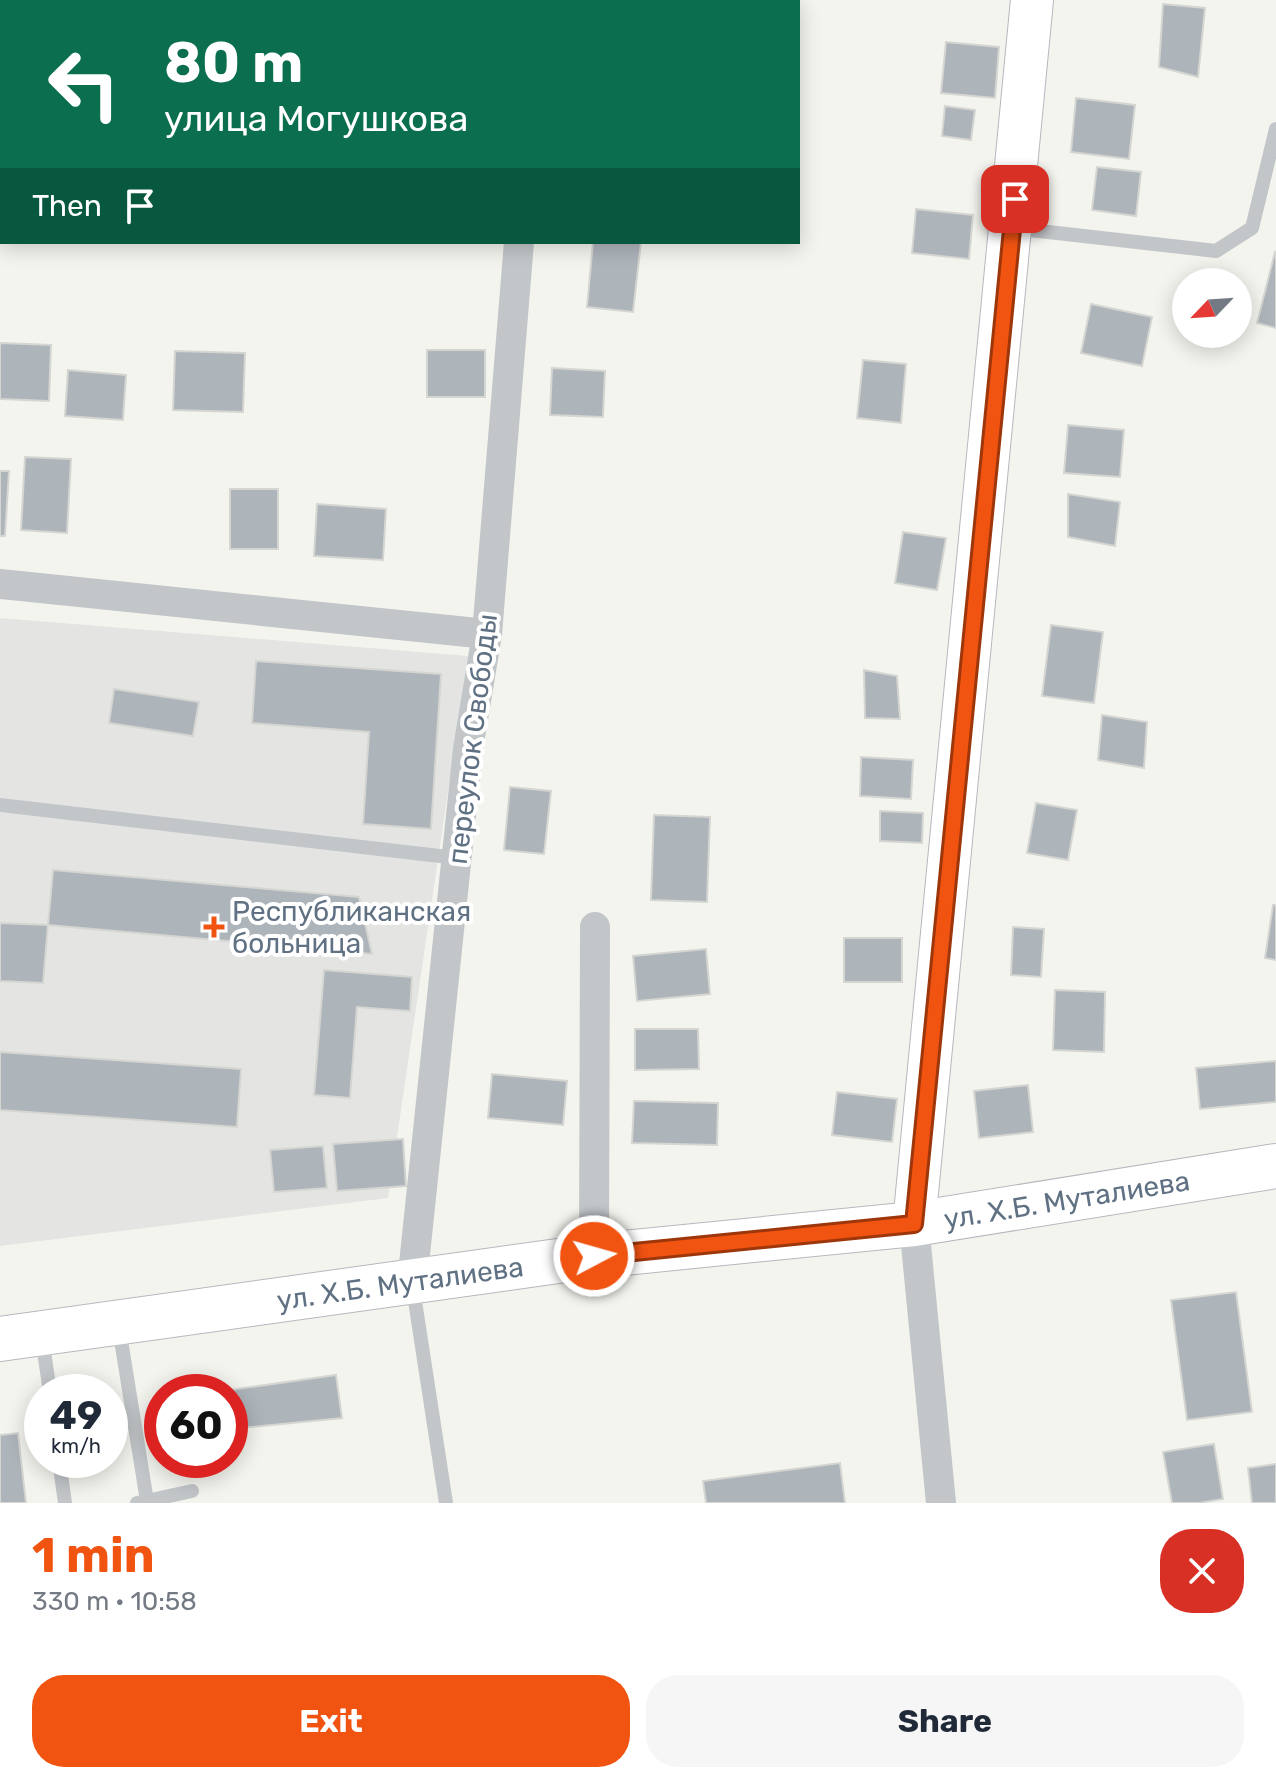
<!DOCTYPE html>
<meta charset="utf-8">
<style>
:root{--surface:#fff;--page:#f6f6f7;--text:#1f2937;--muted:#747a83;--accent:#f15311}
body{margin:0;font-family:Rubik,sans-serif;background:var(--page);color:var(--text);height:100vh;display:flex;flex-direction:column;font-size:30px;white-space:nowrap}
*{box-sizing:border-box;margin:0}
p{font-size:26px;color:var(--muted)}
.icon{flex:none;width:44px;height:44px;fill:none;stroke:currentColor;stroke-width:2;stroke-linecap:round;stroke-linejoin:round}
.map{position:relative;height:1503px;overflow:hidden}
.side{display:flex;flex-direction:column;background:var(--surface);flex:1}
.side>*{flex:none}
.hud{position:absolute;left:0px;top:0px;width:800px;height:244px;box-shadow:0 4px 20px #0003;background:#0b6e4f;color:#fff;overflow:hidden}
.needle{width:52px;rotate:245deg}
.fabs{position:absolute;left:1172px;top:268px;display:grid;gap:16px}
.fabs a{display:grid;place-items:center;width:80px;height:80px;border-radius:50%;background:var(--surface);box-shadow:0 4px 20px #0003;font-size:40px}
.speed{position:absolute;left:24px;top:1374px;display:flex;gap:16px;font-size:40px;font-weight:700;text-align:center}
.speed>*{display:grid;place-content:center;width:104px;height:104px;border-radius:50%;background:var(--surface);box-shadow:0 4px 20px #0003;line-height:1}
.speed small{font-size:20px;font-weight:400}
.speed .limit{border:12px solid #d22;background:#fff;color:#111}
.pin{position:absolute;display:grid;place-items:center;width:68px;height:68px;color:#fff;margin:-34px;border-radius:16px;box-shadow:0 4px 12px #0006}
.me{position:absolute;width:88px;margin:-44px;rotate:84deg;stroke-linejoin:round;filter:drop-shadow(0 0 6px #0008)}
.turn{display:flex;align-items:center;gap:28px;height:168px;padding:0 32px;font-size:36px}
.turn .icon{width:104px;height:104px;stroke-width:2.5}
.turn b{display:block;font-size:56px;line-height:68px}
.then{display:flex;align-items:center;height:76px;padding:0 32px;background:#0003;gap:16px;font-size:30px}
.round{display:grid;place-items:center;flex:none;width:84px;height:84px;border-radius:32px;background:var(--page)}
.head{display:flex;align-items:center;justify-content:space-between;height:136px;padding:0 32px}
h1{font-size:48px;font-weight:700;line-height:60px;color:var(--accent)}
.action{display:flex;gap:16px;margin-top:auto;padding:16px 32px}
.action a{flex:1;height:92px;border-radius:32px;background:var(--accent);color:#fff;font-size:32px;font-weight:700;line-height:92px;text-align:center}
.action a+a{background:var(--page);color:var(--text)}
.map>svg:first-child{display:block}
</style>
<div class="map">
<svg width="1276" height="1503" viewBox="0 0 1276 1503">
<rect width="100%" height="100%" fill="#f4f4ef"/>
<!-- built -->
<polygon fill="#e4e5e3" points="0,618 468,656 388,1198 0,1246"/>
<!-- building -->
<g fill="#adb4ba" stroke="#d5d5d2" stroke-width="2">
<polygon points="1163,4 1205,8 1198,77 1159,67"/>
<polygon points="946,42 999,47 995,98 941,93"/>
<polygon points="1076,98 1135,105 1129,159 1071,152"/>
<polygon points="945,106 975,110 971,140 942,136"/>
<polygon points="1097,167 1141,172 1136,216 1092,210"/>
<polygon points="916,209 973,215 969,259 912,253"/>
<polygon points="593,242 641,242 633,312 587,307"/>
<polygon points="1275,252 1276,253 1276,328 1257,323"/>
<polygon points="1091,304 1152,317 1142,366 1081,353"/>
<polygon points="0,343 51,345 49,401 0,399"/>
<rect x="427" y="350" width="58" height="47"/>
<polygon points="175,351 245,353 243,412 173,410"/>
<polygon points="863,360 906,364 901,423 857,418"/>
<polygon points="552,368 605,371 603,417 550,415"/>
<polygon points="68,370 126,375 123,420 65,416"/>
<polygon points="1068,425 1124,430 1120,477 1064,473"/>
<polygon points="25,457 71,459 67,533 21,530"/>
<polygon points="0,471 9,471 5,536 0,536"/>
<rect x="230" y="489" width="48" height="60"/>
<polygon points="1068,494 1120,502 1115,546 1068,537"/>
<polygon points="317,504 386,509 383,560 314,556"/>
<polygon points="903,532 946,538 937,590 895,583"/>
<polygon points="1051,625 1103,632 1094,703 1042,696"/>
<polygon points="256,661 441,674 431,829 363,824 369,732 252,723"/>
<polygon points="864,670 897,676 900,719 865,718"/>
<polygon points="114,689 199,702 193,736 109,723"/>
<polygon points="1102,715 1147,722 1144,768 1098,760"/>
<polygon points="861,757 913,760 911,799 860,796"/>
<polygon points="510,787 551,791 544,854 504,850"/>
<polygon points="1036,803 1077,810 1068,860 1027,853"/>
<polygon points="880,811 923,813 922,843 880,841"/>
<polygon points="654,815 710,817 707,902 651,900"/>
<polygon points="53,870 359,897 372,954 48,925"/>
<polygon points="1273,905 1276,905 1276,960 1265,958"/>
<polygon points="0,923 48,925 43,983 0,981"/>
<polygon points="1013,927 1044,929 1041,977 1011,975"/>
<rect x="844" y="938" width="58" height="44"/>
<polygon points="706,949 710,994 637,1001 633,956"/>
<polygon points="324,970 412,977 410,1011 357,1007 350,1098 314,1095"/>
<polygon points="1055,990 1105,992 1104,1052 1053,1050"/>
<polygon points="635,1029 698,1029 699,1069 635,1070"/>
<polygon points="0,1052 241,1069 237,1127 0,1110"/>
<polygon points="1276,1061 1276,1102 1200,1109 1196,1068"/>
<polygon points="492,1074 567,1081 563,1125 488,1118"/>
<polygon points="1028,1085 1033,1132 979,1138 974,1091"/>
<polygon points="837,1092 897,1099 892,1142 832,1135"/>
<polygon points="634,1101 718,1103 717,1145 632,1143"/>
<polygon points="403,1139 406,1186 337,1191 333,1144"/>
<polygon points="323,1146 327,1188 274,1192 270,1150"/>
<polygon points="1236,1292 1252,1412 1187,1420 1171,1300"/>
<polygon points="336,1375 342,1418 230,1429 230,1392 216,1392"/>
<polygon points="18,1433 26,1503 0,1503 0,1435"/>
<polygon points="1214,1444 1223,1499 1199,1503 1172,1503 1163,1452"/>
<polygon points="840,1463 845,1503 706,1503 703,1481"/>
<polygon points="1276,1464 1276,1503 1252,1503 1248,1468"/>
</g>
<g fill="none" stroke-linecap="round" stroke-linejoin="round">
<!-- secondary casing -->
<g stroke="#b4b9be" stroke-width="44">
<polyline id="secondary" points="914,1224 1032,0"/>
</g>
<!-- primary casing -->
<g stroke="#b5b9bd" stroke-width="46">
<g id="primary">
<path id="s1" d="M0 1339 594 1256 914 1224 1276 1166"/>
</g>
</g>
<!-- lane -->
<g stroke="#c2c6c9" stroke-width="14">
<polyline points="1013,228 1216,251 1252,228 1276,129"/>
<polyline points="0,805 457,858"/>
<polyline points="413,1288 446,1503"/>
<polyline points="119,1328 147,1501"/>
<polyline points="42,1338 50,1392"/>
<polyline points="59,1460 65,1503"/>
<polyline points="137,1503 192,1491"/>
</g>
<!-- street -->
<g stroke="#c2c6c9" stroke-width="30">
<polyline points="539,2 539,0"/>
<polyline points="0,584 487,634"/>
<polyline points="914,1224 941,1503"/>
<polyline points="594,1256 595,927"/>
<polyline points="412,1283 468,749 487,634 519,242"/>
</g>
<!-- secondary -->
<use href="#secondary" stroke="#fff" stroke-width="42"/>
<!-- primary -->
<use href="#primary" stroke="#fff" stroke-width="44"/>
</g>
<g fill="none" stroke-linecap="round" stroke-linejoin="round">
<!-- route casing -->
<g stroke="#9d360b" stroke-width="20">
<polyline id="route" points="594,1256 914,1224 1015,199"/>
</g>
<!-- route -->
<use href="#route" stroke="#f15311" stroke-width="14"/>
</g>
<!-- markers -->
<path fill="#f15311" stroke="#fff" stroke-width="3" d="M210 915h8v8h8v8h-8v8h-8v-8h-8v-8h8z"/>
<g text-anchor="middle" stroke-width="8" stroke-linejoin="round" paint-order="stroke">
<!-- street labels -->
<g font-size="28" fill="#607183" stroke="#fff">
<text transform="translate(472 739) rotate(-83)" y="10">переулок Свободы</text>
<text dy="10" stroke="none"><textPath href="#s1" startOffset="1076">ул. Х.Б. Муталиева</textPath></text>
<text dy="10" stroke="none"><textPath href="#s1" startOffset="404">ул. Х.Б. Муталиева</textPath></text>
</g>
<!-- poi labels -->
<g font-size="28" fill="#607183" stroke="#fff" text-anchor="start">
<text x="232" y="921">Республиканская<tspan x="232" dy="32">больница</tspan></text>
</g>
</g>
</svg>
<div class="fabs">
<a><svg class="needle" viewBox="-14 -14 28 28"><path d="M0-13l5 13h-10z" fill="#e53935"/><path d="M0 13l5-13h-10z" fill="#747a83"/></svg></a>
</div>
<div class="speed"><div>49<small>km/h</small></div><div class="limit">60</div></div>
<div class="pin" style="left:1015px;top:199px;background:#d93025"><svg class="icon" aria-label="arrive" viewBox="0 0 24 24"><path d="M6 21V4h12l-3 4 3 4H6"/></svg></div>
<svg class="me" style="left:594px;top:1256px" viewBox="-20 -20 40 40"><circle r="17" fill="#f15311" stroke="#fff" stroke-width="3"/><path d="M0-11L8 9 0 5-8 9z" fill="#fff"/></svg>
<div class="hud">
<div class="turn"><svg class="icon" aria-label="left" viewBox="0 0 24 24"><path d="M17 20v-9H6M10 6l-5 5 5 5"/></svg><div><b>80 m</b>улица Могушкова</div></div>
<div class="then">Then<svg class="icon" aria-label="arrive" viewBox="0 0 24 24"><path d="M6 21V4h12l-3 4 3 4H6"/></svg></div>
</div>
</div>
<section class="side">
<div class="head"><div><h1>1 min</h1><p>330 m · 10:58</p></div><a class="round" style="background:#d93025;color:#fff"><svg class="icon" aria-label="close" viewBox="0 0 24 24"><path d="M6 6l12 12M18 6L6 18"/></svg></a></div>
<div class="action"><a>Exit</a><a>Share</a></div>
</section>
